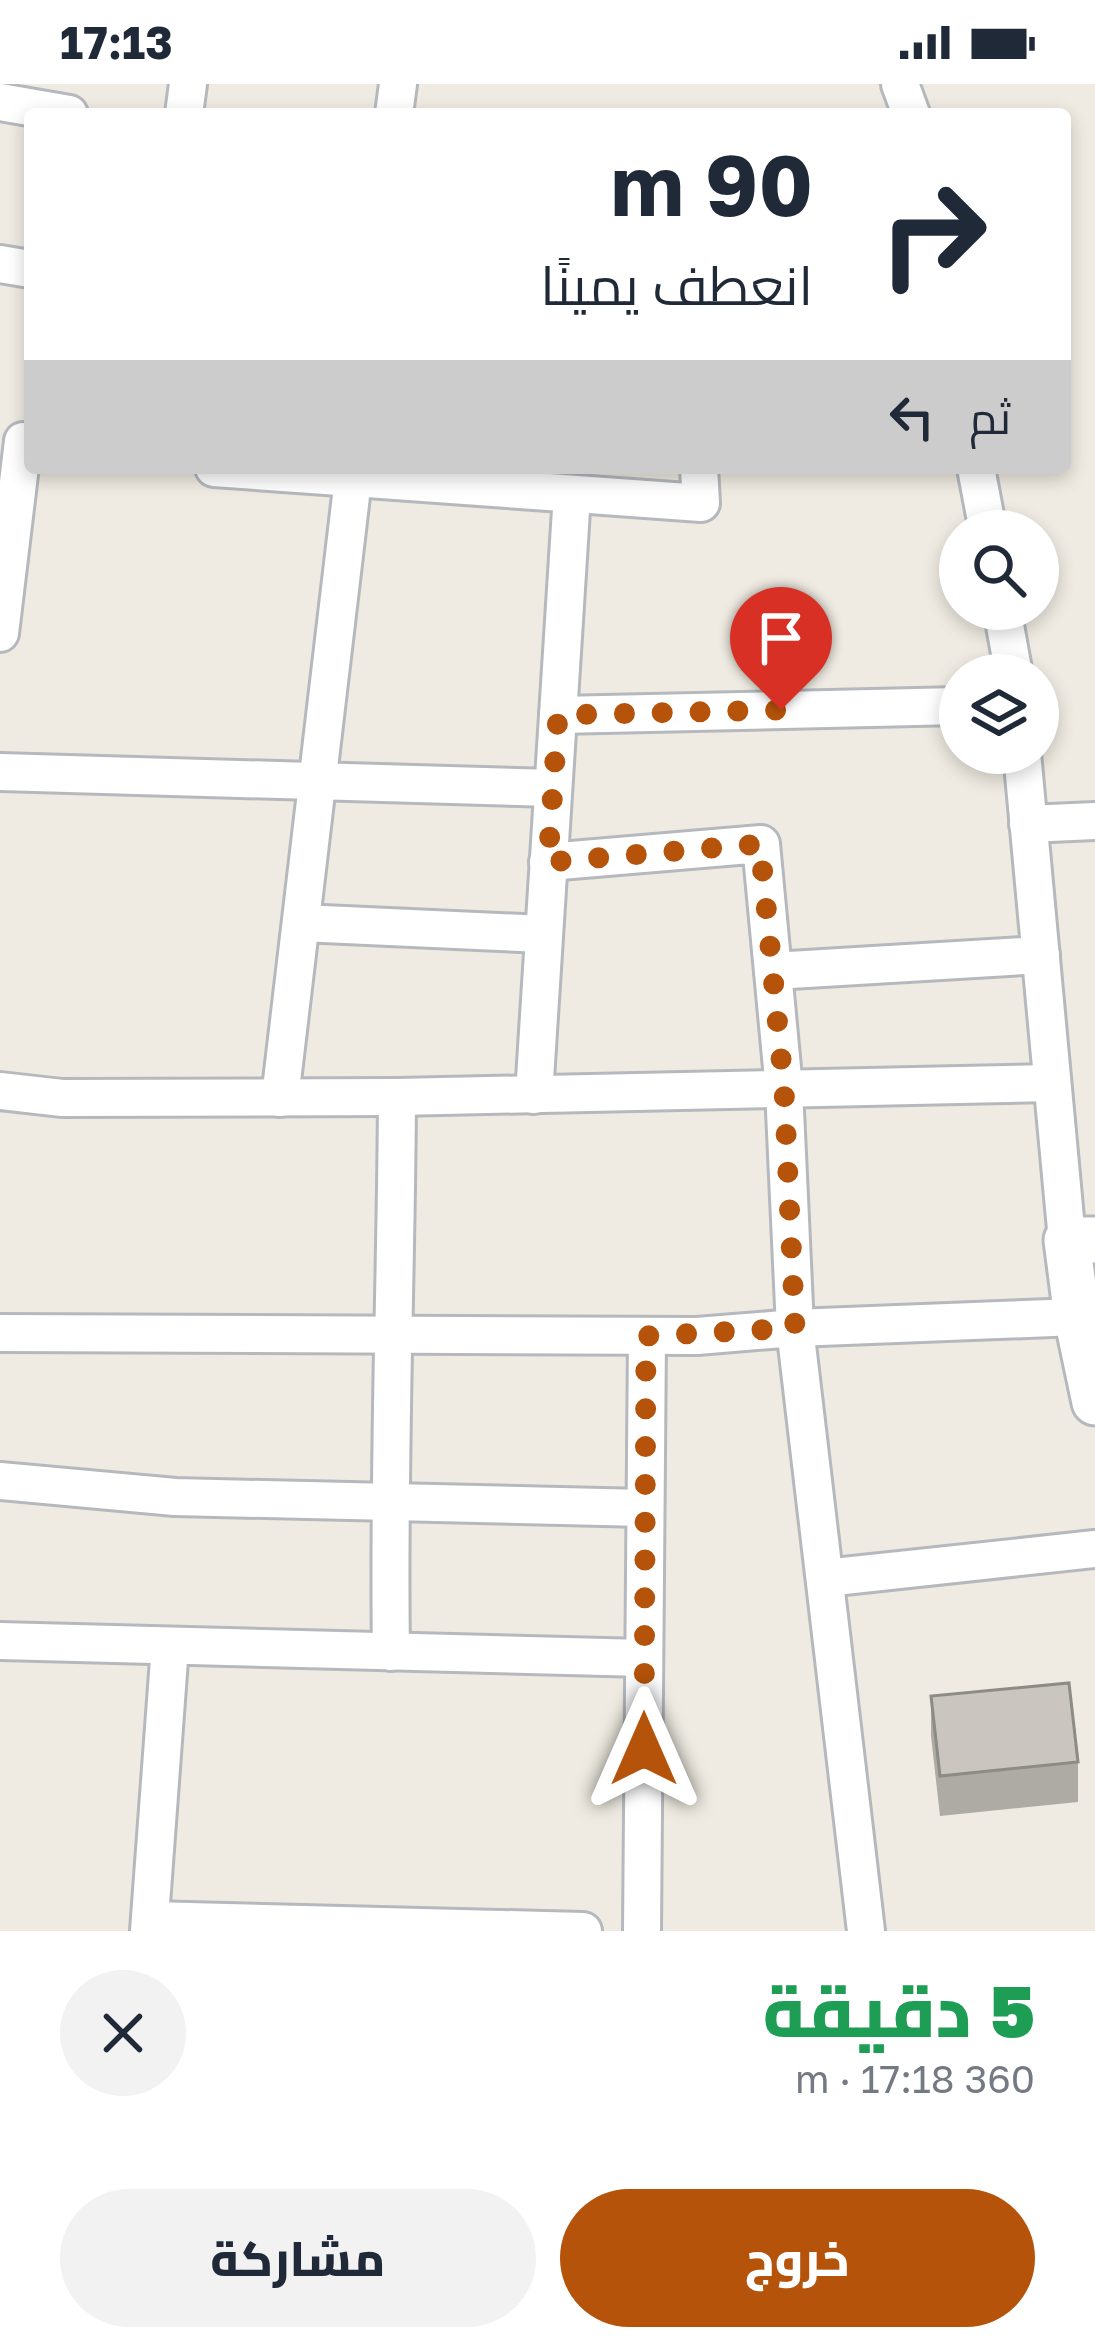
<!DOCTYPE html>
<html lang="ar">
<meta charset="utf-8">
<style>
:root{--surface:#fff;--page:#f2f2f3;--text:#1f2937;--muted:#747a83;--accent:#b45309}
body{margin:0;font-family:"Golos Text",Cairo,sans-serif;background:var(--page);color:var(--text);direction:rtl;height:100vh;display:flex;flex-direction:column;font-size:45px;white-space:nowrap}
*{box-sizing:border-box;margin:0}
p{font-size:39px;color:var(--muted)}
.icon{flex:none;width:66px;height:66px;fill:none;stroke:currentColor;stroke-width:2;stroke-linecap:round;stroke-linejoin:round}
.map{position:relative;height:1847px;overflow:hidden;direction:ltr}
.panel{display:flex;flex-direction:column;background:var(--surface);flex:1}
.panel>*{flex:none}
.hud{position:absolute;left:24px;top:24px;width:1047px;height:366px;border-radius:12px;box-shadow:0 6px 18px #0003;direction:rtl;background:#fff;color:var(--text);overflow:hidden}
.buttons{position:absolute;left:939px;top:426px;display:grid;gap:24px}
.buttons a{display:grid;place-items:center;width:120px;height:120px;border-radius:50%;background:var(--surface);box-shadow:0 6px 18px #0003;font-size:60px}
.pin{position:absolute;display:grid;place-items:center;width:102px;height:102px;color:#fff;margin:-123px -51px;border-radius:50% 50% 50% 0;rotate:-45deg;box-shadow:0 0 12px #0007}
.pin .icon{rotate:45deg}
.me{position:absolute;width:132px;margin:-66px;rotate:0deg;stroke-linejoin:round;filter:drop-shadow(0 0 9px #0008)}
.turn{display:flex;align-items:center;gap:42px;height:252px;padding:0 60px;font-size:54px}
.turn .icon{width:156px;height:156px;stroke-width:2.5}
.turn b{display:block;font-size:84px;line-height:102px}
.then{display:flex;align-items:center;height:114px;padding:0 60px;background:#0003;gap:24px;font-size:45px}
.round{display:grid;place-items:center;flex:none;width:126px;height:126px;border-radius:63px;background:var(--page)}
.summary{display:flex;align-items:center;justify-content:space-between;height:204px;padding:0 60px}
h1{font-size:72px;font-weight:800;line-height:90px;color:#1e9e55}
.primary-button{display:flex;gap:24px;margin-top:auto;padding:24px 60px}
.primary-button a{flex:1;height:138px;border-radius:72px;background:var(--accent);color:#fff;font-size:48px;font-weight:800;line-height:138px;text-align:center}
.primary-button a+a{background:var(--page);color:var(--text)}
.status{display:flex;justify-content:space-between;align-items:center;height:84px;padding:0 60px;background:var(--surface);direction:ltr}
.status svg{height:33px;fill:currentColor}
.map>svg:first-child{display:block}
</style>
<div class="status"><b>17:13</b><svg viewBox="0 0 49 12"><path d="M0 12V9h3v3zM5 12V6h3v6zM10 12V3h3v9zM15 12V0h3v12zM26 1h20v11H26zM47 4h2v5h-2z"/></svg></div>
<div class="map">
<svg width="1095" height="1847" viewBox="0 0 1095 1847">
<rect width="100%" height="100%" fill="#efebe2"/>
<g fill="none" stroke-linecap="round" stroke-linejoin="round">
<!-- minor casing -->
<g stroke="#b5b9be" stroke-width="42">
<g id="minor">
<polyline points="900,0 911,30"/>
<polyline points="0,18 69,30"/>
<polyline points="184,30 188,0"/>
<polyline points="394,30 398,0"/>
<polyline points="0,180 30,185"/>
<polyline points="214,384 701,419 699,384"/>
<polyline points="976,384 988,447"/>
<polyline points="1002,525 1014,591"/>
<polyline points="0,549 23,357"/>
<polyline points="558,631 960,622"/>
<polyline points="1022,669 1067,1156"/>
<polyline points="0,688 553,704"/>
<polyline points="1028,740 1095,737"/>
<polyline points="548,778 761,760 784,1005 795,1244 866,1847"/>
<polyline points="301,839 544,850"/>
<polyline points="773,887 1041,871"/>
<polyline points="0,1007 62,1014 397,1013 1052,999"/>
<polyline points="534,1011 572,410"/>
<polyline points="280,1014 353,395"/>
<polyline points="0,1249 697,1252 795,1244 1077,1233"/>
<polyline points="0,1397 175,1413 645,1424"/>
<polyline points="825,1494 1095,1465"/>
<polyline points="0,1557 644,1574"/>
<path d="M391 1568C388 1383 396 1198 397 1013"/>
<polyline points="150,1836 583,1847"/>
<polyline points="149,1847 170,1562"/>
<polyline points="642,1847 647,1252"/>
</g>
</g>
<!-- tertiary casing -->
<g stroke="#b5b9be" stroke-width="51">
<polyline id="tertiary" points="1095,1156 1067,1156 1077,1233 1095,1318"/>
</g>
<!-- minor -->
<use href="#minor" stroke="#fff" stroke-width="36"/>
<!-- tertiary -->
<use href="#tertiary" stroke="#fff" stroke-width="45"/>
</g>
<!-- wall -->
<polygon fill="#aeaaa4" points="931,1612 1078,1678 1078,1718 940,1732 931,1652"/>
<!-- building -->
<polygon fill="#cac6bf" stroke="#8d8b86" stroke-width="3" points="1069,1599 1078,1678 940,1692 931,1612"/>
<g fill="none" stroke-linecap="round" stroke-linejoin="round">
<!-- route -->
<polyline stroke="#b45309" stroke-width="21" stroke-dasharray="0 37.8" points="644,1665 646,1252 795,1244 784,1005 760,760 548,778 558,631 781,626"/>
</g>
</svg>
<div class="buttons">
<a><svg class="icon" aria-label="search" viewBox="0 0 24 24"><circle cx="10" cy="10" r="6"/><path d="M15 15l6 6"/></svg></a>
<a><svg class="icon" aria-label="layers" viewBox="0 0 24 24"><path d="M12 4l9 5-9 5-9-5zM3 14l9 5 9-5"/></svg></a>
</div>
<div class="pin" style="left:781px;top:626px;background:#d93025"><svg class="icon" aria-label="arrive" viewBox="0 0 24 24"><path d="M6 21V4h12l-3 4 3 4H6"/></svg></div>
<svg class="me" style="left:644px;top:1665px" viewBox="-20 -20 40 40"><path d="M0-17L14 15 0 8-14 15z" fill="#b45309" stroke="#fff" stroke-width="4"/></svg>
<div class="hud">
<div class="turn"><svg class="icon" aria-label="right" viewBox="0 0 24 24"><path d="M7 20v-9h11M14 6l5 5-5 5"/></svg><div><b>90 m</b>انعطف يمينًا</div></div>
<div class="then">ثم<svg class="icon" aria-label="left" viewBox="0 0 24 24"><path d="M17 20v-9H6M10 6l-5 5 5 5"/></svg></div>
</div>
</div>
<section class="panel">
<div class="summary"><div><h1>5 دقيقة</h1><p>360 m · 17:18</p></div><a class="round"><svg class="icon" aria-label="close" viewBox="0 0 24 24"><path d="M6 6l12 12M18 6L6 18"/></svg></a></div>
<div class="primary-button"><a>خروج</a><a>مشاركة</a></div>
</section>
